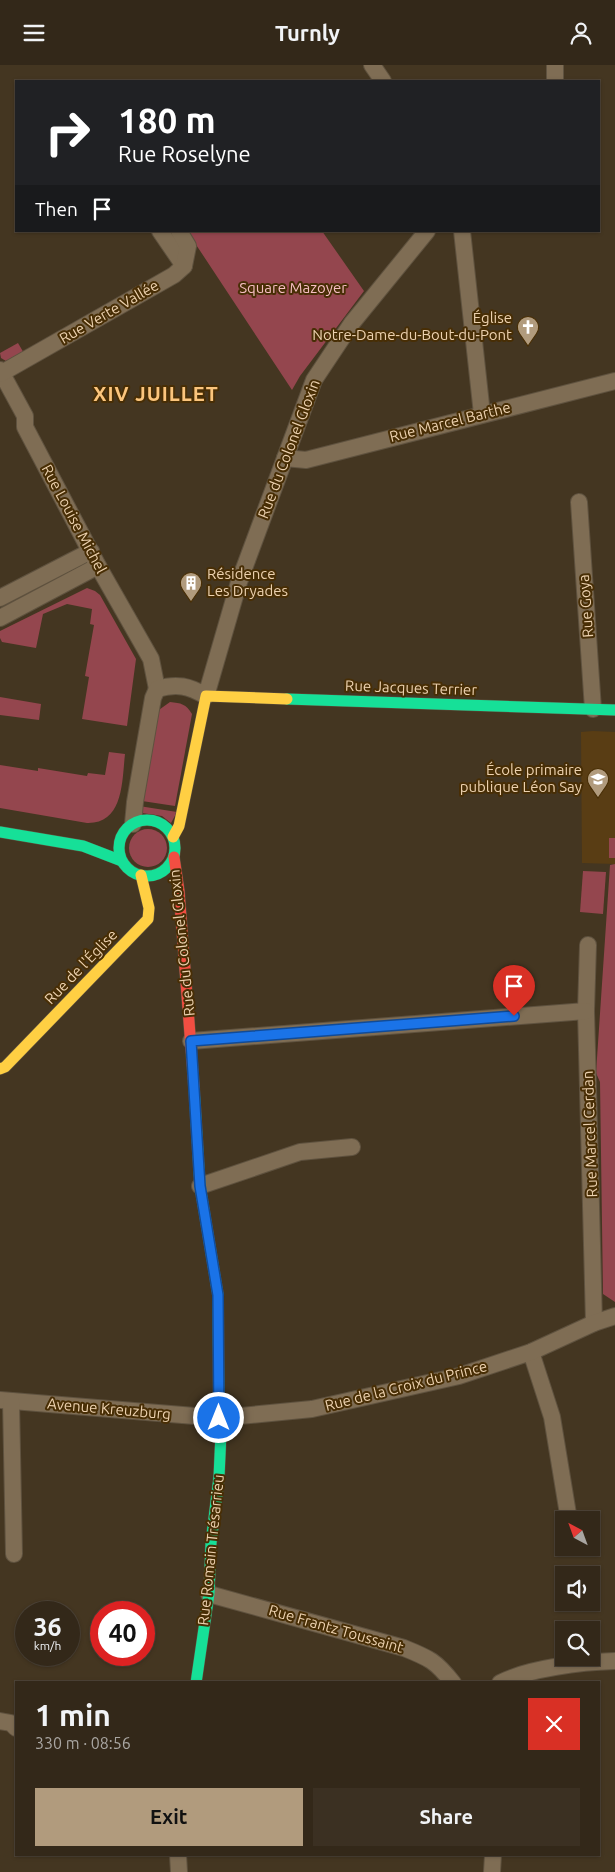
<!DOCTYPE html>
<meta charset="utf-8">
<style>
:root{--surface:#332819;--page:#3b3022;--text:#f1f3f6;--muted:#a9a6a2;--line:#4e4438;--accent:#b19b7d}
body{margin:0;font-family:Ubuntu,sans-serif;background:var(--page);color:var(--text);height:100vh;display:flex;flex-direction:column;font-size:19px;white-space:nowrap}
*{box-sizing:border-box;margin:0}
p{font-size:16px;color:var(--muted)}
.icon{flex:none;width:28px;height:28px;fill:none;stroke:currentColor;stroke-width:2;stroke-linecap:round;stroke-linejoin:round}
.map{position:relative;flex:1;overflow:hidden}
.details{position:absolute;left:15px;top:1616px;width:585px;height:175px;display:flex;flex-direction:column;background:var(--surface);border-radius:0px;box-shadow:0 1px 4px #0004,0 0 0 1px var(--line)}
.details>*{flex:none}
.banner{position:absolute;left:15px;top:15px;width:585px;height:152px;border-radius:0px;box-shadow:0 1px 4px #0004,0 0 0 1px var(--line);background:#202124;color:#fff;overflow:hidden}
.needle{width:32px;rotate:319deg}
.buttons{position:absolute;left:555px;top:1446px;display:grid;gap:10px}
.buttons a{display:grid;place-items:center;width:45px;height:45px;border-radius:0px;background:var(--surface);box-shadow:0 1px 4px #0004,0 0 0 1px var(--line);font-size:25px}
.speed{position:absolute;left:15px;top:1536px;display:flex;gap:10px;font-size:25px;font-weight:700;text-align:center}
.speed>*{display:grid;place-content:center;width:65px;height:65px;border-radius:50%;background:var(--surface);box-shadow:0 1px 4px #0004,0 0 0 1px var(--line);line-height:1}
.speed small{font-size:12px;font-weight:400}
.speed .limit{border:8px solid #d22;background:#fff;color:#111}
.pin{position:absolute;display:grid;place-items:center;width:42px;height:42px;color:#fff;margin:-51px -21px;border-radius:50% 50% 50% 0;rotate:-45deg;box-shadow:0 0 5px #0007}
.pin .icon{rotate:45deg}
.me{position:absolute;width:55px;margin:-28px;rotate:0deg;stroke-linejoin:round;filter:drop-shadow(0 0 4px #0008)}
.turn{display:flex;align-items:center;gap:18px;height:105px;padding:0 20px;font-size:22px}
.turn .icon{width:65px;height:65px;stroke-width:2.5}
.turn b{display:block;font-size:35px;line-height:42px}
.then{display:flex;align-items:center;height:48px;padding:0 20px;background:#0003;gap:10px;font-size:19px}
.round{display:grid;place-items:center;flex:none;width:52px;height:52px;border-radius:0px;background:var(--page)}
.overview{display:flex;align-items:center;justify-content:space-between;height:85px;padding:0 20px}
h1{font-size:30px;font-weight:700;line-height:38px}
.action{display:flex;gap:10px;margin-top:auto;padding:10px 20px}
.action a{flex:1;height:58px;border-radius:0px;background:var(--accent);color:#111;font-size:20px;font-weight:700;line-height:58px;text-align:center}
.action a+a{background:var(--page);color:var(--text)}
header{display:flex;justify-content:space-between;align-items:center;height:65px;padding:0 20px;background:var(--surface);font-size:22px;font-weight:700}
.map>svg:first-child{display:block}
</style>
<header><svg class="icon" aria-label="menu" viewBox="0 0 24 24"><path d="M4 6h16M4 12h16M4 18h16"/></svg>Turnly<svg class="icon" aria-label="person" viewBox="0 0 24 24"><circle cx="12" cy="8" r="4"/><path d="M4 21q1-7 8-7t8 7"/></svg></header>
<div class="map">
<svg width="615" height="1807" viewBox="0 0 615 1807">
<rect width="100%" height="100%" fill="#443621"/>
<!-- built -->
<polygon fill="#593d14" points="593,666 615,667 615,799 582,798 581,667"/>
<!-- green -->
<g fill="#94464e">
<polygon points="187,166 322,166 364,226 300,311 292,325"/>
<polygon points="18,278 25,290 6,296 1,293 0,288"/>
<polygon points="87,523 95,526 100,530 136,594 127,661 82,654 89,612 85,611 94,560 90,559 92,544 67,539 43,549 36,583 2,577 0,573 0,566"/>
<polygon points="0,632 41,639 39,655 0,650"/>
<path d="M170 637C181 638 186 639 192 649L175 741 142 736 156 647Z"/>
<path d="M109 687 125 689C122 715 124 759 87 758L0 743V700L38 706V703L87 711 88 708 105 710Z"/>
<polygon points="139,741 177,747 171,758 162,751 142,748 139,746"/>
<circle cx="148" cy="783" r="19"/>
<rect x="609" y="773" width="6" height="20"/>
<polygon points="615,799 615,1237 603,1229 600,1017 596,1008 610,800"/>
<polygon points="583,806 606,807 603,849 580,847"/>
</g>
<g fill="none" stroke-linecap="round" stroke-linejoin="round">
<!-- street casing -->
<g stroke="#5f523f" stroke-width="18">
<g id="street">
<polyline points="372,0 383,16"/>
<polyline points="555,0 555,16"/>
<polyline points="160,166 184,201"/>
<polyline points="462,166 482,349"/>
<polyline points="0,305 25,351 25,362 98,501 151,594 157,624"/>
<polyline points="0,309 174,210 184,201 188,181 179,166"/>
<polyline points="285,393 306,395 615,316"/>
<polyline points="579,437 593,644"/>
<polyline points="0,533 91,486"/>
<polyline points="0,553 98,501"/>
<path d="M133 759 135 737 153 633 157 624C177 618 189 621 206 631L239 517 314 315 352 258 427 166"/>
<polyline points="588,880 586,946 594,1258"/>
<polyline points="191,976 586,946"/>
<polyline points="200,1121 300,1087 352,1082"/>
<polyline points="531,1287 552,1352 569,1455"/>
<polyline points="0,1335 219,1353 312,1344 459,1311 531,1287 594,1258 615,1251"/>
<polyline points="11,1336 14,1489"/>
<path d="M209 1529 404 1583C429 1593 436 1596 453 1618"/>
<path d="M500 1618C529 1603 582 1597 615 1596"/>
<polyline points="0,1656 11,1658 16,1663"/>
<polyline points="178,1790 179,1807"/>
<polyline points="492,1807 493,1790"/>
</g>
</g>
<!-- fast casing -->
<g stroke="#5f523f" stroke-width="12">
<g id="fast">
<polyline points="287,634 615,645"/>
<circle cx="147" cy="783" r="28"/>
<polyline points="0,767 83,781 122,796"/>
<polyline points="194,1022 200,1121 218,1230 219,1353 221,1368 219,1412 211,1478 209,1529 196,1618"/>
</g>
</g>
<!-- slow casing -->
<g stroke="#5f523f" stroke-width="12">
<g id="slow">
<polyline points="173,772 179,761 206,631 287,634"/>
<polyline points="0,1004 5,1002 148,854 149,843 141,810"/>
</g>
</g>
<!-- jam casing -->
<g stroke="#5f523f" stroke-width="12">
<polyline id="jam" points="174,792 179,826 194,1022"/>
</g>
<!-- street -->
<use href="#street" stroke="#7f6d54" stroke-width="16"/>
<!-- fast -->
<use href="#fast" stroke="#16e098" stroke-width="11"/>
<!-- slow -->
<use href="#slow" stroke="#ffcf43" stroke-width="11"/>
<!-- jam -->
<use href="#jam" stroke="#f24e42" stroke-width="11"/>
</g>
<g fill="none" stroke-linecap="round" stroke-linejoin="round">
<!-- route casing -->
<g stroke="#114b97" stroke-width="12">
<polyline id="route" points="219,1353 218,1230 200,1121 191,976 514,951"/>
</g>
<!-- route -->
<use href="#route" stroke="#1a73e8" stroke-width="9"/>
</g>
<!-- icons -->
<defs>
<g id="church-pin" transform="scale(1.125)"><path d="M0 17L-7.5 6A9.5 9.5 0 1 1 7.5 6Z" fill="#b19b7d" stroke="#482e05"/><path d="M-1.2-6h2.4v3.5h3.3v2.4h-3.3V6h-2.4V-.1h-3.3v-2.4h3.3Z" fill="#fff"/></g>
<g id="building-pin" transform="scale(1.125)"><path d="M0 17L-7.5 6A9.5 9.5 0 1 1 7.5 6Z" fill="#b19b7d" stroke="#482e05"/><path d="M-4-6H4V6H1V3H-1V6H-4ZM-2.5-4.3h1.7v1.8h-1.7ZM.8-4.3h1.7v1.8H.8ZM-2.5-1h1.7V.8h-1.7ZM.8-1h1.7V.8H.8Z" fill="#fff"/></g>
<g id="school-pin" transform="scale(1.125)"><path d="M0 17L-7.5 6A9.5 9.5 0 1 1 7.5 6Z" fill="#b19b7d" stroke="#482e05"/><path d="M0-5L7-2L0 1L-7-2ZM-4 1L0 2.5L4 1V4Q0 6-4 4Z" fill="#fff"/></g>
</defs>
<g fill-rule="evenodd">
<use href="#church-pin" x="528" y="262"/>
<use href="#building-pin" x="191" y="518"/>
<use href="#school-pin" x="598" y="714"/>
</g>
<g text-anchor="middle" stroke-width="4" stroke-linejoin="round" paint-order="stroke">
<!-- park labels -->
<g font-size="15" fill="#f6bec3" stroke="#482e05">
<text x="293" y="228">Square Mazoyer</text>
</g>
<!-- street labels -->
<g font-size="15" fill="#ecd1af" stroke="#482e05">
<text transform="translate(109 247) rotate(-30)" y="5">Rue Verte Vallée</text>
<text transform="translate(450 357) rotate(-14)" y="5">Rue Marcel Barthe</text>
<text transform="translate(289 384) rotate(-69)" y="5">Rue du Colonel Gloxin</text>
<text transform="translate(74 454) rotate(62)" y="5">Rue Louise Michel</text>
<text transform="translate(586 541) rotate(-94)" y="5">Rue Goya</text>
<text transform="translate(411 623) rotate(2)" y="5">Rue Jacques Terrier</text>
<text transform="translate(182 878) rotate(-96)" y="5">Rue du Colonel Gloxin</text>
<text transform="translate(81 902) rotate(-46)" y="5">Rue de l'Église</text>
<text transform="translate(590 1069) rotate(-92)" y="5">Rue Marcel Cerdan</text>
<text transform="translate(406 1321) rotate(-14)" y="5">Rue de la Croix du Prince</text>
<text transform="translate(109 1344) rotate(5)" y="5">Avenue Kreuzburg</text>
<text transform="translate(211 1485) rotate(-84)" y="5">Rue Romain Trésarrieu</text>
<text transform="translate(336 1564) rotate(16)" y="5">Rue Frantz Toussaint</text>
</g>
<!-- poi labels -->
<g font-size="15" fill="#ecd1af" stroke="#482e05" text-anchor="end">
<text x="512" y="258">Église<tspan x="512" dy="17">Notre-Dame-du-Bout-du-Pont</tspan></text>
<text x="207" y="514" text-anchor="start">Résidence<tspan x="207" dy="17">Les Dryades</tspan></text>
<text x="582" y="710">École primaire<tspan x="582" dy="17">publique Léon Say</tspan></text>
</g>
<!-- district labels -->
<g font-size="20" font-weight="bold" letter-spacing="1" fill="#fbc57d" stroke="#482e05">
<text x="156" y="336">XIV JUILLET</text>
</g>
</g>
</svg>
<div class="buttons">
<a><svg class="needle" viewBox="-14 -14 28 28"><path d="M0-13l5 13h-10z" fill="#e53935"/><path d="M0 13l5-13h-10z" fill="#a9a6a2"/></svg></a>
<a><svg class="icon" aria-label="sound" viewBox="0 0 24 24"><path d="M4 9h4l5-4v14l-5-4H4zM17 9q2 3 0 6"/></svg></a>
<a><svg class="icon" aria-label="search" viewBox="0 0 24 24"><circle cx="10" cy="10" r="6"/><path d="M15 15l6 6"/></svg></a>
</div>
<div class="speed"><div>36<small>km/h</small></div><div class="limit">40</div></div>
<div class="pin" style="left:514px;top:951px;background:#d93025"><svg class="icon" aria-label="arrive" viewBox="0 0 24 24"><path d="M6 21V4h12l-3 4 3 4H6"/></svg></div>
<svg class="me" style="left:219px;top:1353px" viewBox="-20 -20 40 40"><circle r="17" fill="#1a73e8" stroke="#fff" stroke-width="3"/><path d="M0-11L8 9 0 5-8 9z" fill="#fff"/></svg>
<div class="banner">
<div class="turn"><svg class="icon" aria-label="right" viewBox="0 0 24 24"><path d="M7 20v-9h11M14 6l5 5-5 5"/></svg><div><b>180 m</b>Rue Roselyne</div></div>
<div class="then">Then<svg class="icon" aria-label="arrive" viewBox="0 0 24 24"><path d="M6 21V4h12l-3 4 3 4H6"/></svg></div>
</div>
<section class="details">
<div class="overview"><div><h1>1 min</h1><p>330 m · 08:56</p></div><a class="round" style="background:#d93025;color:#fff"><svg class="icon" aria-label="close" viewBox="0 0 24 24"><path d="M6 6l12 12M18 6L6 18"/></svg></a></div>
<div class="action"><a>Exit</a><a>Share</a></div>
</section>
</div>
